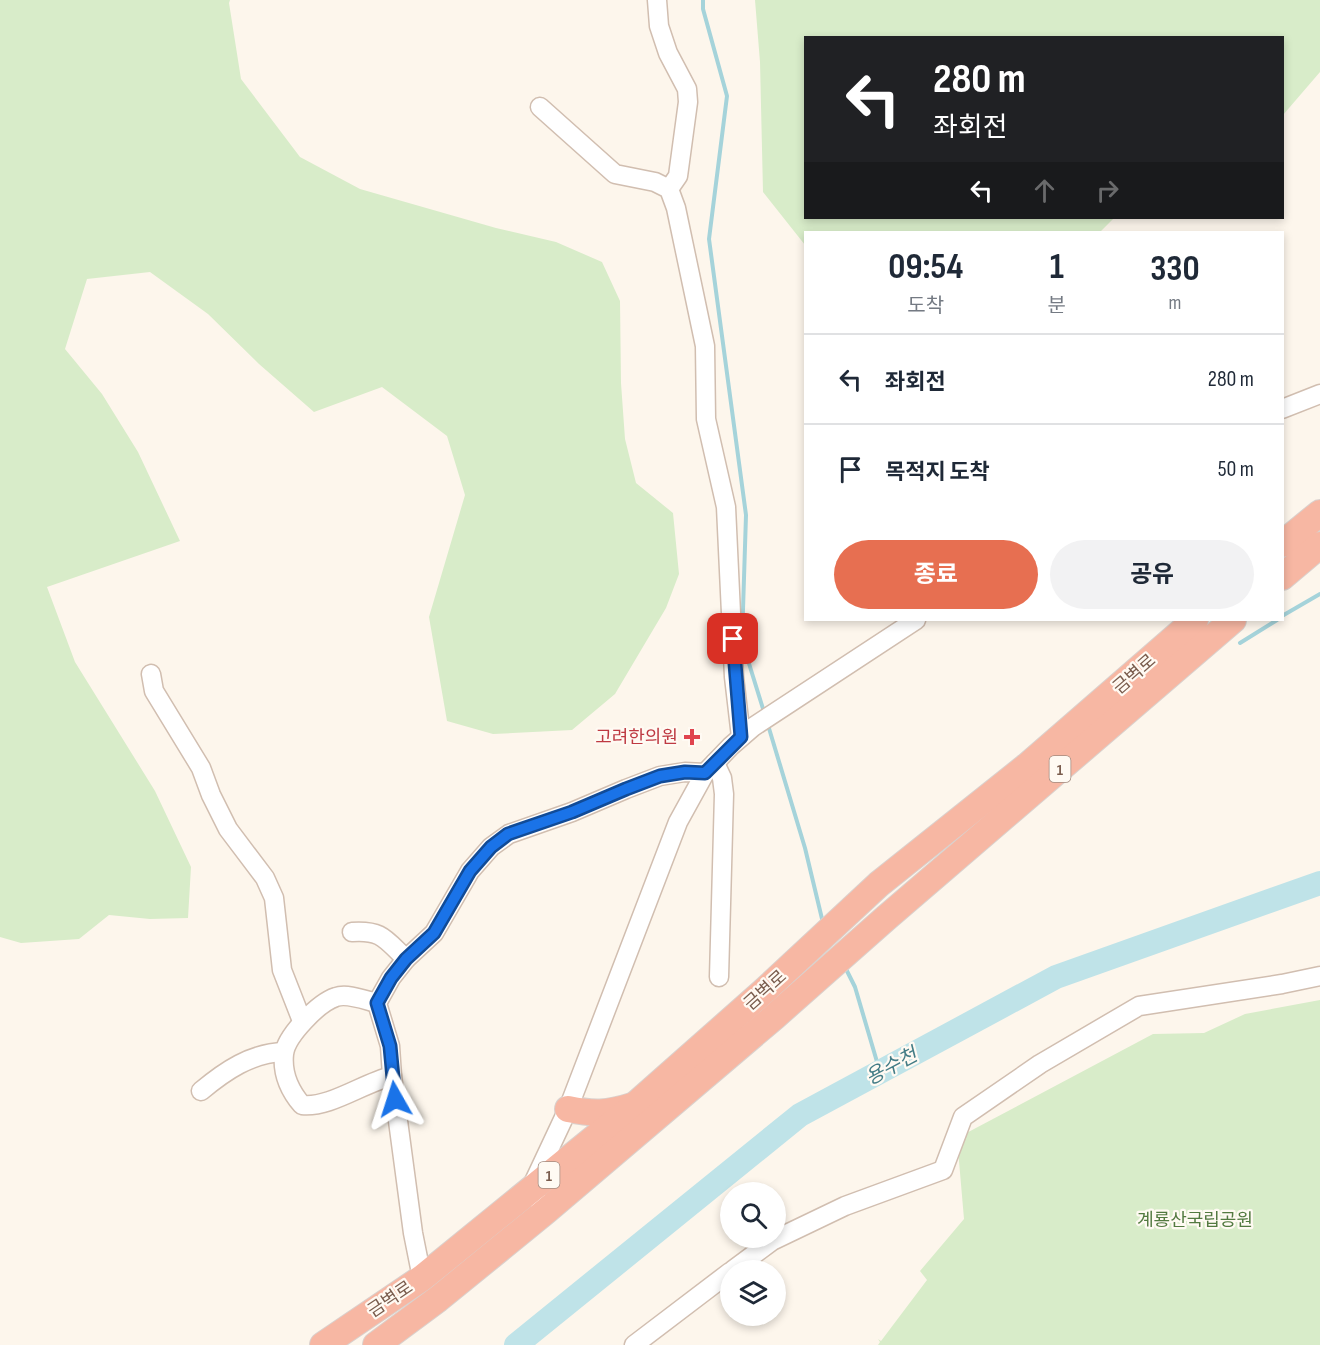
<!DOCTYPE html>
<html lang="ko">
<meta charset="utf-8">
<style>
:root{--surface:#fff;--page:#f2f2f3;--text:#1f2937;--muted:#747a83;--line:#e0e1e3;--accent:#e76f51}
body{margin:0;font-family:"Sofia Sans Condensed","Noto Sans KR",sans-serif;background:var(--page);color:var(--text);height:100vh;display:flex;flex-direction:column;font-size:22px;white-space:nowrap}
*{box-sizing:border-box;margin:0}
p{font-size:20px;color:var(--muted)}
.icon{flex:none;width:33px;height:33px;fill:none;stroke:currentColor;stroke-width:2;stroke-linecap:round;stroke-linejoin:round}
.map{position:relative;flex:1;overflow:hidden}
.drawer{position:absolute;left:804px;top:231px;width:480px;height:390px;display:flex;flex-direction:column;background:var(--surface);border-radius:0px;box-shadow:0 3px 9px #0003}
.drawer>*{flex:none}
.guide{position:absolute;left:804px;top:36px;width:480px;height:183px;border-radius:0px;box-shadow:0 3px 9px #0003;background:#202124;color:#fff;overflow:hidden}
.controls{position:absolute;left:720px;top:1182px;display:grid;gap:12px}
.controls a{display:grid;place-items:center;width:66px;height:66px;border-radius:50%;background:var(--surface);box-shadow:0 3px 9px #0003;font-size:30px}
.pin{position:absolute;display:grid;place-items:center;width:51px;height:51px;color:#fff;margin:-26px;border-radius:12px;box-shadow:0 3px 9px #0006}
.me{position:absolute;width:66px;margin:-33px;rotate:354deg;stroke-linejoin:round;filter:drop-shadow(0 0 4px #0008)}
.turn{display:flex;align-items:center;gap:21px;height:126px;padding:0 30px;font-size:27px}
.turn .icon{width:78px;height:78px;stroke-width:2.5}
.turn b{display:block;font-size:42px;line-height:51px}
.lanes{display:flex;align-items:center;height:57px;padding:0 30px;background:#0003;justify-content:center;gap:30px;direction:ltr}
.lanes .off{opacity:.35}
.eta{display:flex;justify-content:space-evenly;align-items:center;height:102px;text-align:center}
.eta b{font-size:36px;font-weight:700;line-height:42px}
.primary-button{display:flex;gap:12px;margin-top:auto;padding:12px 30px}
.primary-button a{flex:1;height:69px;border-radius:36px;background:var(--accent);color:#fff;font-size:24px;font-weight:700;line-height:69px;text-align:center}
.primary-button a+a{background:var(--page);color:var(--text)}
ul{padding:0;list-style:none}
li{display:flex;align-items:center;gap:18px;height:90px;padding:0 30px;border-top:2px solid var(--line)}
li div{flex:1}
li b{display:block;font-size:22px}
li em{font-style:normal}
.map>svg:first-child{display:block}
</style>
<div class="map">
<svg width="1320" height="1345" viewBox="0 0 1320 1345">
<rect width="100%" height="100%" fill="#fdf6ec"/>
<!-- green -->
<g fill="#d8ecc9">
<polygon points="0,0 230,0 229,3 241,79 300,157 360,189 496,228 556,242 602,262 620,301 621,383 625,439 636,483 673,513 679,574 666,608 615,694 572,730 493,734 447,721 429,617 465,495 447,436 382,387 314,412 259,364 208,314 150,272 87,279 65,349 102,394 138,452 180,541 47,587 75,662 155,791 191,867 188,918 150,919 109,915 79,939 21,943 0,937"/>
<polygon points="755,0 1320,0 1320,72 1283,115 1282,38 806,38 806,218 1114,218 1100,232 806,232 805,245 763,192 760,62"/>
<polygon points="1320,1000 1320,1345 878,1345 880,1342 878,1339 881,1341 927,1280 920,1271 964,1219 957,1138 1153,1034 1204,1033 1245,1014"/>
</g>
<g fill="none" stroke-linecap="round" stroke-linejoin="round">
<!-- stream -->
<g stroke="#a5d3da" stroke-width="4">
<polyline points="703,0 703,9 727,96 709,239 746,515 742,641 764,712"/>
<polyline points="1282,616 1320,594"/>
<polyline points="1240,643 1277,620"/>
<polyline points="768,725 805,848 823,923"/>
<polyline points="845,967 855,987 880,1072"/>
</g>
<!-- river -->
<polyline stroke="#bfe3e8" stroke-width="24" points="516,1345 800,1115 1056,977 1320,883"/>
<!-- minor casing -->
<g stroke="#d1beb0" stroke-width="21">
<g id="minor">
<polyline points="657,0 659,26 668,53 687,89 688,102 678,176 669,189"/>
<polyline points="540,107 615,174 655,182 669,189 676,208 705,346 706,419 726,507 734,677 741,737"/>
<polyline points="1282,409 1320,394"/>
<polyline points="151,674 154,691 201,768 211,795 228,829 265,878 274,898 282,970 302,1021"/>
<polyline points="715,763 722,778 724,794 719,977"/>
<path d="M352 932C382 930 385 939 406 959"/>
<path d="M377 1003C365 1000 347 993 336 997 318 1003 286 1036 284 1054 282 1073 290 1091 302 1105 330 1108 363 1083 392 1076"/>
<path d="M201 1091C225 1071 251 1053 284 1052"/>
<polyline points="546,1211 530,1190 568,1109 678,822 705,773 731,746 753,727 916,620"/>
<polyline points="733,1270 772,1241 845,1206 943,1170 963,1117 1040,1064 1139,1006 1282,984 1320,976"/>
<polyline points="422,1278 413,1233 392,1076 390,1046 377,1003 391,978 406,959 434,933 470,871 491,847 509,834 572,812 626,789 660,776 685,772 705,773"/>
<polyline points="634,1345 730,1272"/>
</g>
</g>
<!-- highway casing -->
<g stroke="#dad1cd" stroke-width="28">
<g id="highway">
<polyline points="1282,544 1320,513"/>
<polyline points="1282,577 1320,545"/>
<path d="M568 1109C593 1114 607 1114 632 1106"/>
<polyline points="323,1345 422,1278 635,1105 764,991 879,884 1027,766 1195,620"/>
<polyline points="376,1345 438,1299 546,1211 774,1017 886,918 1233,620"/>
</g>
</g>
<!-- minor -->
<use href="#minor" stroke="#fff" stroke-width="18"/>
<!-- highway -->
<use href="#highway" stroke="#f7b7a3" stroke-width="26"/>
</g>
<g fill="none" stroke-linecap="round" stroke-linejoin="round">
<!-- route casing -->
<g stroke="#114b97" stroke-width="15">
<polyline id="route" points="395,1099 390,1046 377,1003 391,978 406,959 434,933 470,871 491,847 508,834 572,812 626,789 660,776 685,772 705,773 741,737 733,639"/>
</g>
<!-- route -->
<use href="#route" stroke="#1a73e8" stroke-width="10"/>
</g>
<!-- markers -->
<path fill="#e0444e" stroke="#fffaf3" stroke-width="2" d="M689 728h6v6h6v6h-6v6h-6v-6h-6v-6h6z"/>
<g text-anchor="middle" stroke-width="4.5" stroke-linejoin="round" paint-order="stroke">
<!-- shield labels -->
<g fill="#fffaf3" stroke="#a28b7f" stroke-width="1.5">
<rect x="1049.5" y="756" width="21" height="26" rx="4.5"/>
<rect x="538.5" y="1162" width="21" height="26" rx="4.5"/>
</g>
<g font-size="16" font-weight="bold" fill="#7a5c4d">
<text x="1060" y="775">1</text>
<text x="549" y="1181">1</text>
</g>
<!-- street labels -->
<g font-size="18" fill="#7a5c4d" stroke="#fffaf3">
<text transform="translate(1134 674) rotate(-41)" y="6">금벽로</text>
<text transform="translate(765 990) rotate(-42)" y="6">금벽로</text>
<text transform="translate(390 1299) rotate(-34)" y="6">금벽로</text>
</g>
<!-- health labels -->
<g font-size="18" fill="#be3a42" stroke="#fffaf3" text-anchor="end">
<text x="678" y="743">고려한의원</text>
</g>
<!-- park labels -->
<g font-size="18" fill="#537a41" stroke="#fffaf3">
<text x="1195" y="1226">계룡산국립공원</text>
</g>
<!-- water labels -->
<g font-size="20" font-style="italic" fill="#437c86" stroke="#fffaf3">
<text transform="translate(891 1066) rotate(-28)" y="7">용수천</text>
</g>
</g>
</svg>
<div class="controls">
<a><svg class="icon" aria-label="search" viewBox="0 0 24 24"><circle cx="10" cy="10" r="6"/><path d="M15 15l6 6"/></svg></a>
<a><svg class="icon" aria-label="layers" viewBox="0 0 24 24"><path d="M12 4l9 5-9 5-9-5zM3 14l9 5 9-5"/></svg></a>
</div>
<div class="pin" style="left:733px;top:639px;background:#d93025"><svg class="icon" aria-label="arrive" viewBox="0 0 24 24"><path d="M6 21V4h12l-3 4 3 4H6"/></svg></div>
<svg class="me" style="left:395px;top:1099px" viewBox="-20 -20 40 40"><path d="M0-17L14 15 0 8-14 15z" fill="#1a73e8" stroke="#fff" stroke-width="4"/></svg>
<div class="guide">
<div class="turn"><svg class="icon" aria-label="left" viewBox="0 0 24 24"><path d="M17 20v-9H6M10 6l-5 5 5 5"/></svg><div><b>280 m</b>좌회전</div></div>
<div class="lanes"><svg class="icon" aria-label="left" viewBox="0 0 24 24"><path d="M17 20v-9H6M10 6l-5 5 5 5"/></svg><svg class="icon off" aria-label="ahead" viewBox="0 0 24 24"><path d="M12 20V5M6 11l6-6 6 6"/></svg><svg class="icon off" aria-label="right" viewBox="0 0 24 24"><path d="M7 20v-9h11M14 6l5 5-5 5"/></svg></div>
</div>
<section class="drawer">
<div class="eta">
<div><b>09:54</b><p>도착</p></div>
<div><b>1</b><p>분</p></div>
<div><b>330</b><p>m</p></div>
</div>
<ul>
<li><svg class="icon" aria-label="left" viewBox="0 0 24 24"><path d="M17 20v-9H6M10 6l-5 5 5 5"/></svg><div><b>좌회전</b></div><em>280 m</em></li>
<li><svg class="icon" aria-label="arrive" viewBox="0 0 24 24"><path d="M6 21V4h12l-3 4 3 4H6"/></svg><div><b>목적지 도착</b></div><em>50 m</em></li>
</ul>
<div class="primary-button"><a>종료</a><a>공유</a></div>
</section>
</div>
